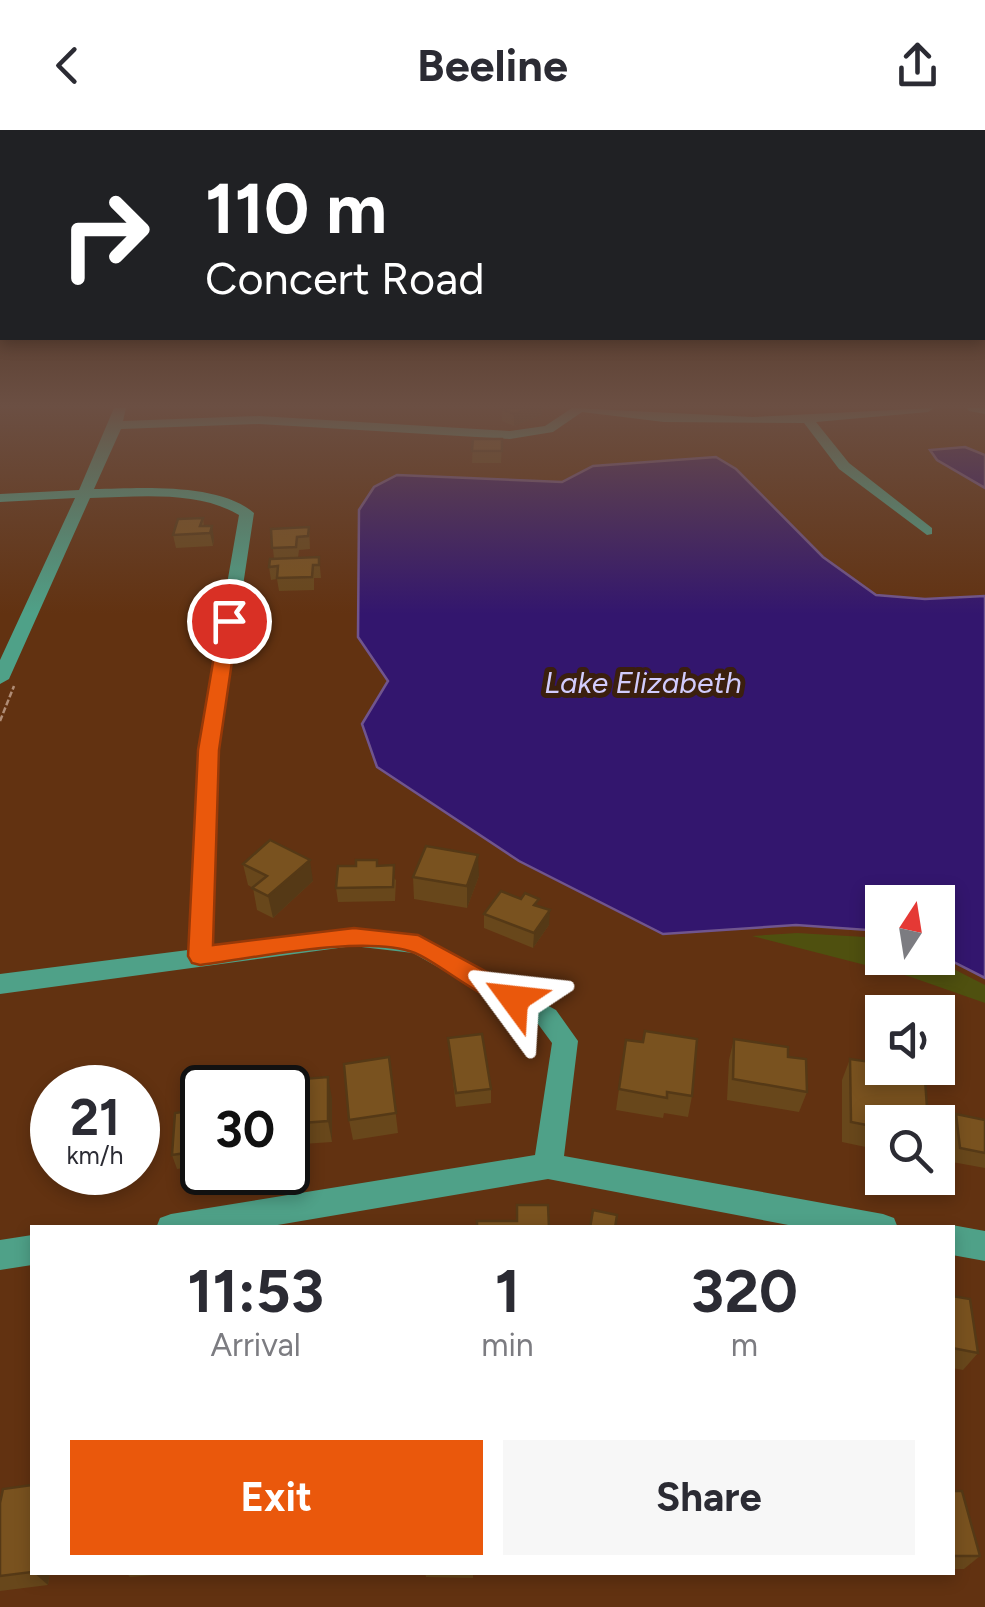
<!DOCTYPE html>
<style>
:root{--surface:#fff;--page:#f7f7f7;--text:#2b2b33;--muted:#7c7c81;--accent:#ea580c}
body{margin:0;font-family:Figtree,sans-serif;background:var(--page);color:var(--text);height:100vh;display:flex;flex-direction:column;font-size:38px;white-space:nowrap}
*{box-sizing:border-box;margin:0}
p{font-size:32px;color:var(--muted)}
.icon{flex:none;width:55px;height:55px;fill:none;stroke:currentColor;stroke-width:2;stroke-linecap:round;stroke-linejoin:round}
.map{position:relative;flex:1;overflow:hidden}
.drawer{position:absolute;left:30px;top:1095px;width:925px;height:350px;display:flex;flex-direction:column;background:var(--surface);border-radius:0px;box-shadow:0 5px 15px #0003}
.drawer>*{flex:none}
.hud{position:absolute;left:0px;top:0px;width:985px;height:210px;box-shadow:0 5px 15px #0003;background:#202124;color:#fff;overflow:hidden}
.needle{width:65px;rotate:12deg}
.buttons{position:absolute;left:865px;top:755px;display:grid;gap:20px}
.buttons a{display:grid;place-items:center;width:90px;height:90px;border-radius:0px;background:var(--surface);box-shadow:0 5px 15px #0003;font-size:50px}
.speed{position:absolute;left:30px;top:935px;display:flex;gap:20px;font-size:50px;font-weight:700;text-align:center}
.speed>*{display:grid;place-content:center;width:130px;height:130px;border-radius:50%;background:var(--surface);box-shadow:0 5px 15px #0003;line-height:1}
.speed small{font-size:25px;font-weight:400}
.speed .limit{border:5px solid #111;border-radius:15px;background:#fff;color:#111}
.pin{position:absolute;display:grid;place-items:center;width:85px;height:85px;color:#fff;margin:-42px;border:5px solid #fff;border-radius:50%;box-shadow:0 2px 10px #0007}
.me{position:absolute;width:110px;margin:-55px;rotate:300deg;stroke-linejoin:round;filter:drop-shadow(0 0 8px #0008)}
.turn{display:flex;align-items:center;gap:35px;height:210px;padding:0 40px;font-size:45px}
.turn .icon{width:130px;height:130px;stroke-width:2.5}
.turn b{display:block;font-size:70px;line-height:85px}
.eta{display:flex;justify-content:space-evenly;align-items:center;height:170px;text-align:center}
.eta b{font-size:60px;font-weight:700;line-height:70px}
.primary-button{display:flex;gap:20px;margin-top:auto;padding:20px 40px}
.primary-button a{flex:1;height:115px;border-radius:0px;background:var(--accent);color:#fff;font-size:40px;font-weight:700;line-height:115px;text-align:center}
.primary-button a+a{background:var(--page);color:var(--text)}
header{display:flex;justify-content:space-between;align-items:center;height:130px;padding:0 40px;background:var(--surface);font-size:45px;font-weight:700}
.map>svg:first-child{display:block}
</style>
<header><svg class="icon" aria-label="back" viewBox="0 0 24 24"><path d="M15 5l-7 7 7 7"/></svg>Beeline<svg class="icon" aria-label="share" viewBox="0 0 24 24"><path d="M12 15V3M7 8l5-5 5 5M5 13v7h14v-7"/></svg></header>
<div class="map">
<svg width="985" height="1477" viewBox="0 0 985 1477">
<rect width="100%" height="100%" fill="#623211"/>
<!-- green -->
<polygon fill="#4f500f" points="797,803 882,808 882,828 932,828 985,855 985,873 908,846 752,806"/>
<!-- water -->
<g fill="#33166e" stroke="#70558e" stroke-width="2.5">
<polygon points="965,317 985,325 985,358 937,330 930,320"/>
<polygon points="716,327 736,339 823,427 876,465 925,469 985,466 985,848 940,825 938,772 882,772 882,801 796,795 663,804 519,731 377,637 362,594 388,551 358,507 359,380 374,357 397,345 562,352 593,336"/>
</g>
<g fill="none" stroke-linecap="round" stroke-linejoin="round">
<!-- path -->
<polyline stroke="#b08d76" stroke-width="2.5" stroke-dasharray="6 2.5" stroke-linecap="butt" points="0,591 14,556"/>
<!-- minor -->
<g fill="#4fa188" fill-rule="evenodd">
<path d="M114 278H126L123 291 259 286 510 301 545 296 572 278 753 287 934 278 928 282 816 292 849 333 932 398V404L927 405 839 339 804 293 664 292 582 282 553 302 510 309 259 294 121 299 94 359C139 358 219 352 254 383L218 621 212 816 353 798 418 805 556 880 578 911 564 1026 883 1084 894 1088 898 1098H804L548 1049 260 1098H156L160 1088 171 1084 535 1025 552 913 538 894 413 823 353 816 0 864V844L188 820 198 621 239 385C197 360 138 367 90 368L9 549 0 554V530L75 368 0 372V364L79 360Z"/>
<polygon points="967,278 985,278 985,284 969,281"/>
<polygon points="952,1095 985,1101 985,1131 952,1125 952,1098 946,1098"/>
<polygon points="32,1105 32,1135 0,1140 0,1110"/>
</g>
</g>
<!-- wall -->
<g fill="#68471b">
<polygon points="502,279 542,285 514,296 502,291"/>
<polygon points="473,309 502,309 501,333 472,333"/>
<polygon points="203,388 204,396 214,408 213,416 176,418 173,405"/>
<polygon points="309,397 310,419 299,420 298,428 319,427 321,448 314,448 314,460 279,461 277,449 271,450 269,437 274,429 271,399"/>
<polygon points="377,730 378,735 396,750 395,771 338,772 336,758 356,736"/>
<polygon points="243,734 313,751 273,788 257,780 253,758 248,755"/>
<polygon points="479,746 467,778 414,769 413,747"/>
<polygon points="538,776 549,795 533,818 484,798 484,784"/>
<polygon points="448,908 491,959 491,973 456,977"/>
<polygon points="734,909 788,927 807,962 799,982 727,970 729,930"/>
<polygon points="626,910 692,966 688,987 664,983 663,988 616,980"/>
<polygon points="389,927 398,1003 353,1010 349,990"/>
<polygon points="850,929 871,939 928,992 882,992 882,1006 875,1019 842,1012 842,950"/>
<polygon points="288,958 332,968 332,1012 288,1015"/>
<polygon points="202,979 202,1035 177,1039 172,1025"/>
<polygon points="956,984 985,990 985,1038 952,1032 949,998"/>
<polygon points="952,1166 978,1223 963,1240 952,1238"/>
<polygon points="952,1361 980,1426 964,1439 952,1439"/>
<polygon points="0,1373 50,1442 48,1455 0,1461"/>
<polygon points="126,1442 165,1442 165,1444 130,1447"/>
<polygon points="356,1442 405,1442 404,1444 357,1444"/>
<polygon points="425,1442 473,1442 473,1448 426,1447"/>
</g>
<!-- shaded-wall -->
<g fill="#553916">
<polygon points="533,278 542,278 542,285 514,296 514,284"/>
<polygon points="212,396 214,408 213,416 210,403"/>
<polygon points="478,725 479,746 467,778 467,756"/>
<polygon points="310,730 313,751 273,788 268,766"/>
<polygon points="550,780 549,795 533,818 534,803"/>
<polygon points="328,947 332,968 332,1012 328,991"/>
<polygon points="200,1010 202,1018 202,1030 199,1021"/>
<polygon points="33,1442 50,1442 48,1455"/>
</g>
<!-- building -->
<g fill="#79521f" stroke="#553916" stroke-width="2.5">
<polygon points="505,278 533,278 514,284 502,279"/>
<polygon points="473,309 502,309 502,321 472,321"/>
<polygon points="203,388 200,396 212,396 210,403 173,405 178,389"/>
<polygon points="309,397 308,406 297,407 296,417 272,418 271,399"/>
<polygon points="319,427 319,435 313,435 312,447 277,448 278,436 269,437 270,429"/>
<polygon points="270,710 310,730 268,766 252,758 267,746 243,734"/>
<polygon points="426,716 478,725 467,756 413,747"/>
<polygon points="356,730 377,730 377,736 394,735 393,757 336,758 338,736 356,736"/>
<polygon points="501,761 521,769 525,763 539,769 534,775 550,780 534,803 484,784"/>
<polygon points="645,901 697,909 692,966 667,962 667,968 619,959 626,910 643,912"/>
<polygon points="482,904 491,959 456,963 448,908"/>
<polygon points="734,909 788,917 788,927 806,929 807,962 733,949"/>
<polygon points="389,927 396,983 349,990 344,934"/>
<polygon points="850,929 871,932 871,939 925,949 928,992 884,984 885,992 882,992 882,998 851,992"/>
<polygon points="328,947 328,991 288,994 288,958 264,958 264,952"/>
<polygon points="202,979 202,1010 200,1010 199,1021 172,1025 175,983"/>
<polygon points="956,984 985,990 985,1023 960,1018"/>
<polygon points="517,1075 548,1075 549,1098 477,1098 477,1091 517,1091"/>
<polygon points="593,1080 617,1085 615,1098 590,1098"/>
<polygon points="952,1166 970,1169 978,1223 952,1218"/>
<polygon points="32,1355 32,1442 0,1446 0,1373 3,1359"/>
<polygon points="952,1361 962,1361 980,1426 952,1426"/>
</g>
<!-- sky -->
<linearGradient id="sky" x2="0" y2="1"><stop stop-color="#361c09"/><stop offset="0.57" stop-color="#6b4f43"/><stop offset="1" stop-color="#6b4f43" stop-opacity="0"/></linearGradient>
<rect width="985" height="484" fill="url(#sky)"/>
<!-- route -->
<path fill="#ea580c" stroke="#983908" stroke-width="2.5" d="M229 486 238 491 219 620 213 815 354 798 418 805 524 862 527 869 524 876C497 884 442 834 415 823 364 804 256 828 200 835L192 833 188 826 198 620 220 491Z"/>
<g text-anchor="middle" stroke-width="10" stroke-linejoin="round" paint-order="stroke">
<!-- water labels -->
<g font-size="30" font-style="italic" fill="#d2ccfd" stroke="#3b1f0e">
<text x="643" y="563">Lake Elizabeth</text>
</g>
</g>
</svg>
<div class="buttons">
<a><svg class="needle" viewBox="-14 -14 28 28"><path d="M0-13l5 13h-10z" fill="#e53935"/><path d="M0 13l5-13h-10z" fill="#7c7c81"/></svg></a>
<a><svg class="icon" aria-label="sound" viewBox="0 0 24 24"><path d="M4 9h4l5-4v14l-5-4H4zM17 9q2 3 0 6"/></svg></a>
<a><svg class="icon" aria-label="search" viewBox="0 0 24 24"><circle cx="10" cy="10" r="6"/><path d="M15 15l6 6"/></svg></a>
</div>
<div class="speed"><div>21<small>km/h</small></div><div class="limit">30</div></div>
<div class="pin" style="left:229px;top:491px;background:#d93025"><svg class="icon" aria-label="arrive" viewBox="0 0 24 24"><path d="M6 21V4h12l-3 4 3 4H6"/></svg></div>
<svg class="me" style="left:514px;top:869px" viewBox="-20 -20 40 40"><path d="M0-17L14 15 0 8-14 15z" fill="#ea580c" stroke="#fff" stroke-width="4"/></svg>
<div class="hud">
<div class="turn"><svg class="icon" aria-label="right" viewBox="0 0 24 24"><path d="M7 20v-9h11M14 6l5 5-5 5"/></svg><div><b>110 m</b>Concert Road</div></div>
</div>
<section class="drawer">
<div class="eta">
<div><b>11:53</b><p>Arrival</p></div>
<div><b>1</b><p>min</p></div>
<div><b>320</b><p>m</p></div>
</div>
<div class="primary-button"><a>Exit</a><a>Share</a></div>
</section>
</div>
